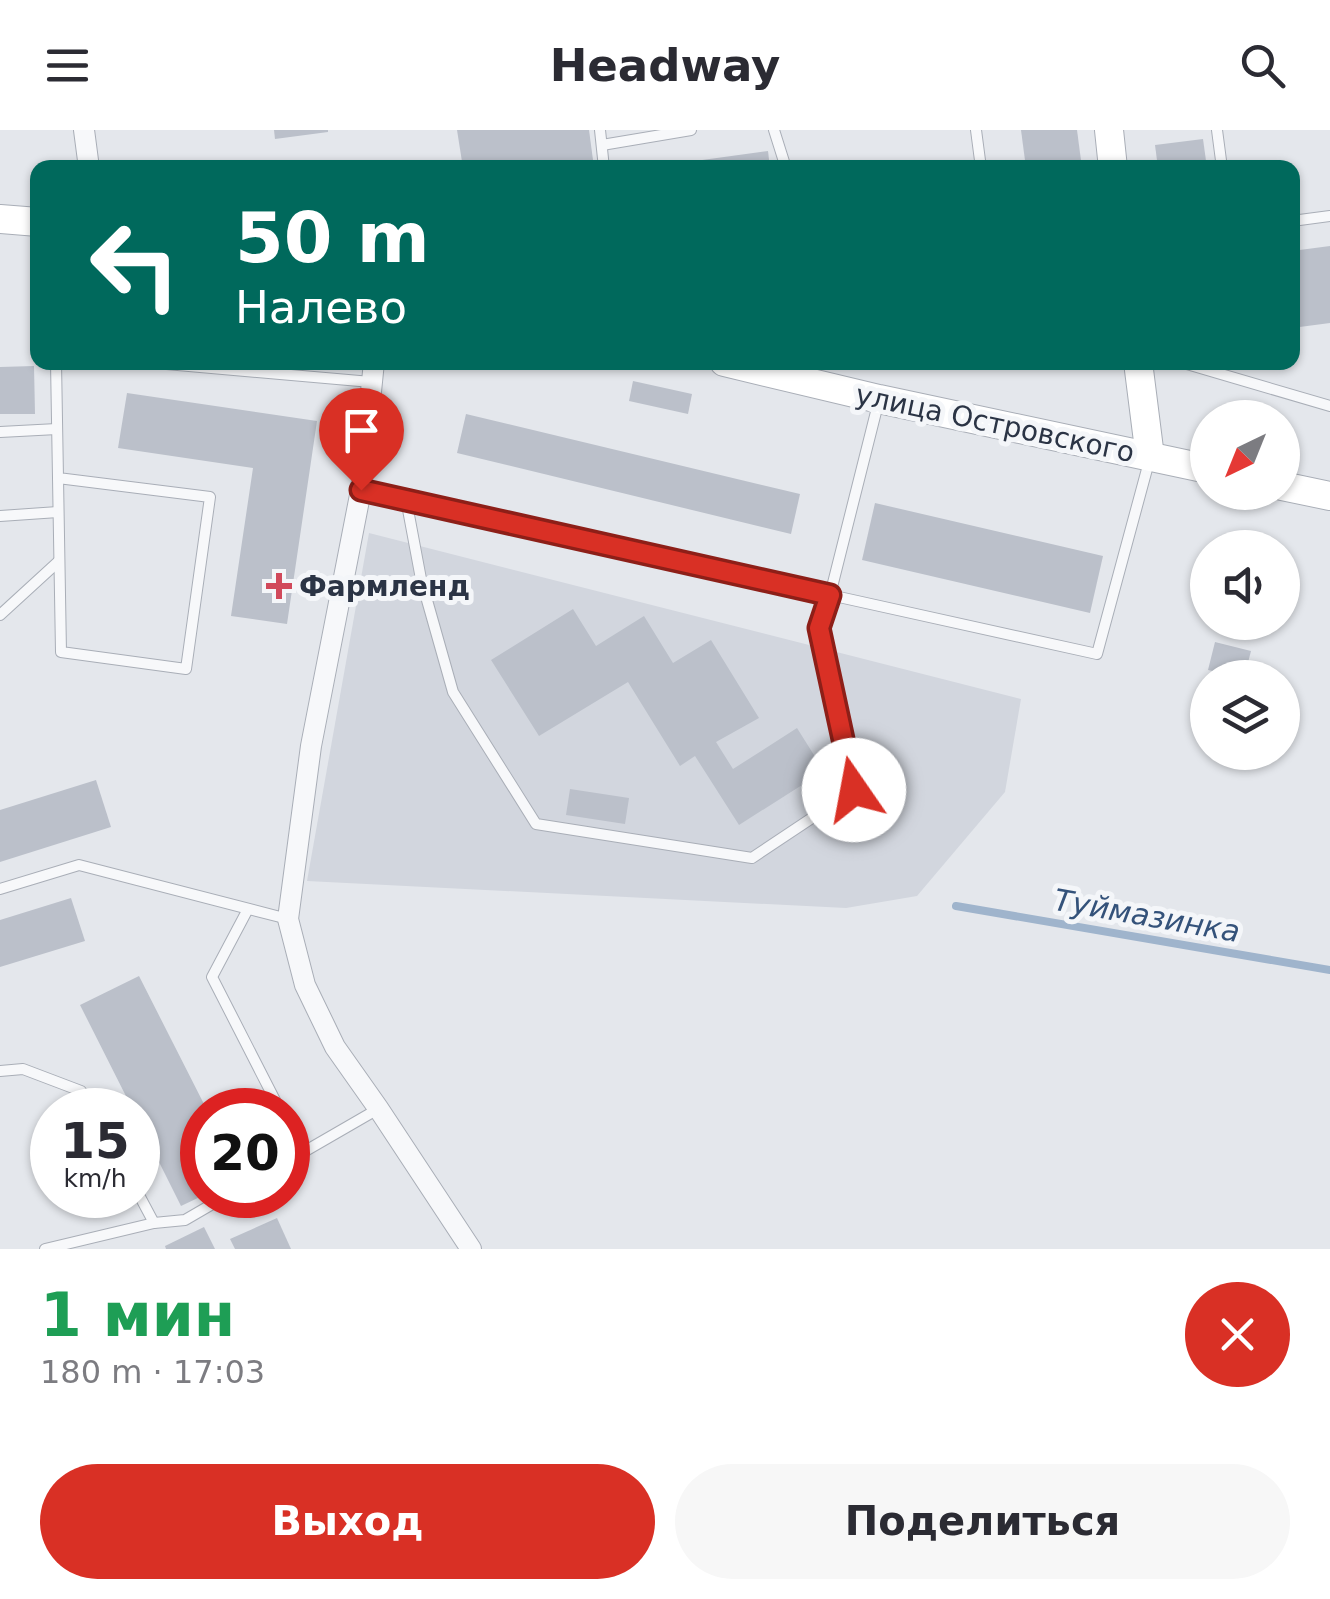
<!DOCTYPE html>
<html lang="ru">
<meta charset="utf-8">
<style>
:root{--surface:#fff;--page:#f7f7f7;--text:#2b2b33;--muted:#7c7c81;--accent:#d93025}
body{margin:0;font-family:"DejaVu Sans",sans-serif;background:var(--page);color:var(--text);height:100vh;display:flex;flex-direction:column;font-size:38px;white-space:nowrap}
*{box-sizing:border-box;margin:0}
p{font-size:32px;color:var(--muted)}
.icon{flex:none;width:55px;height:55px;fill:none;stroke:currentColor;stroke-width:2;stroke-linecap:round;stroke-linejoin:round}
.map{position:relative;height:1119px;overflow:hidden}
.side{display:flex;flex-direction:column;background:var(--surface);flex:1}
.side>*{flex:none}
.guide{position:absolute;left:30px;top:30px;width:1270px;height:210px;border-radius:20px;box-shadow:0 2px 8px #0004;background:#00695c;color:#fff;overflow:hidden}
.needle{width:65px;rotate:223deg}
.buttons{position:absolute;left:1190px;top:270px;display:grid;gap:20px}
.buttons a{display:grid;place-items:center;width:110px;height:110px;border-radius:50%;background:var(--surface);box-shadow:0 2px 8px #0004;font-size:50px}
.speed{position:absolute;left:30px;top:958px;display:flex;gap:20px;font-size:50px;font-weight:700;text-align:center}
.speed>*{display:grid;place-content:center;width:130px;height:130px;border-radius:50%;background:var(--surface);box-shadow:0 2px 8px #0004;line-height:1}
.speed small{font-size:25px;font-weight:400}
.speed .limit{border:15px solid #d22;background:#fff;color:#111}
.pin{position:absolute;display:grid;place-items:center;width:85px;height:85px;color:#fff;margin:-102px -42px;border-radius:50% 50% 50% 0;rotate:-45deg;box-shadow:0 0 10px #0007}
.pin .icon{rotate:45deg}
.me{position:absolute;width:110px;margin:-55px;rotate:348deg;stroke-linejoin:round;filter:drop-shadow(0 0 8px #0008)}
.turn{display:flex;align-items:center;gap:35px;height:210px;padding:0 40px;font-size:45px}
.turn .icon{width:130px;height:130px;stroke-width:2.5}
.turn b{display:block;font-size:70px;line-height:85px}
.round{display:grid;place-items:center;flex:none;width:105px;height:105px;border-radius:52px;background:var(--page)}
.summary{display:flex;align-items:center;justify-content:space-between;height:170px;padding:0 40px}
h1{font-size:60px;font-weight:800;line-height:75px;color:#1e9e55}
.action{display:flex;gap:20px;margin-top:auto;padding:20px 40px}
.action a{flex:1;height:115px;border-radius:60px;background:var(--accent);color:#fff;font-size:40px;font-weight:800;line-height:115px;text-align:center}
.action a+a{background:var(--page);color:var(--text)}
header{display:flex;justify-content:space-between;align-items:center;height:130px;padding:0 40px;background:var(--surface);font-size:45px;font-weight:800}
.map>svg:first-child{display:block}
</style>
<header><svg class="icon" aria-label="menu" viewBox="0 0 24 24"><path d="M4 6h16M4 12h16M4 18h16"/></svg>Headway<svg class="icon" aria-label="search" viewBox="0 0 24 24"><circle cx="10" cy="10" r="6"/><path d="M15 15l6 6"/></svg></header>
<div class="map">
<svg width="1330" height="1119" viewBox="0 0 1330 1119">
<rect width="100%" height="100%" fill="#e4e7ec"/>
<!-- built -->
<polygon fill="#d2d6de" points="369,403 1021,569 1005,662 917,766 846,778 307,751"/>
<g fill="none" stroke-linecap="round" stroke-linejoin="round">
<!-- stream -->
<polyline stroke="#9fb4cc" stroke-width="8" points="956,776 1330,840"/>
</g>
<!-- building -->
<g fill="#bbc0ca">
<polygon points="274,0 328,0 328,2 275,9"/>
<polygon points="457,0 589,0 593,30 534,38 463,38"/>
<polygon points="1021,0 1077,0 1082,38 1026,38"/>
<polygon points="1203,9 1207,38 1158,38 1155,15"/>
<polygon points="768,21 770,38 667,38 666,35"/>
<polygon points="1330,116 1330,193 1292,198 1292,121"/>
<polygon points="34,236 35,284 0,284 0,237"/>
<polygon points="633,251 692,264 688,284 629,271"/>
<polygon points="127,263 317,291 287,494 231,486 253,338 118,318"/>
<polygon points="466,284 800,364 791,404 457,323"/>
<polygon points="875,373 1103,426 1090,483 862,430"/>
<polygon points="573,479 596,516 644,486 673,533 711,510 759,588 716,612 733,639 797,598 824,641 739,695 695,626 680,636 628,552 539,606 491,530"/>
<polygon points="1215,512 1251,521 1244,548 1208,540"/>
<polygon points="96,650 111,697 0,732 0,680"/>
<polygon points="570,659 629,668 625,694 566,685"/>
<polygon points="71,768 85,811 0,837 0,790"/>
<polygon points="139,846 207,980 202,980 202,1066 181,1076 138,990 138,980 133,980 80,875"/>
<polygon points="277,1088 291,1119 235,1119 230,1109"/>
<polygon points="204,1097 215,1119 166,1119 165,1116"/>
</g>
<g fill="none" stroke-linecap="round" stroke-linejoin="round">
<!-- lane casing -->
<g stroke="#a9aeb7" stroke-width="12">
<g id="lane">
<polyline points="600,0 604,38"/>
<polyline points="774,0 786,38"/>
<polyline points="976,0 981,38"/>
<polyline points="1217,0 1222,38"/>
<polyline points="602,15 691,0"/>
<polyline points="1292,91 1330,86"/>
<path d="M56 232C58 329 59 425 61 522L186 539 210 367 58 348"/>
<polyline points="144,232 371,252"/>
<polyline points="1180,232 1330,276"/>
<polyline points="879,270 830,465 1097,524 1150,328"/>
<polyline points="0,302 57,299"/>
<polyline points="361,360 406,369 830,465 819,498 854,660 752,728 536,694 453,562 421,449 406,369"/>
<polyline points="0,386 58,382"/>
<polyline points="0,485 59,431"/>
<polyline points="0,759 79,735 288,789"/>
<polyline points="248,779 212,847 280,980"/>
<polyline points="0,941 23,939 81,961 92,980"/>
<polyline points="288,994 302,1022"/>
<polyline points="288,1031 378,979"/>
<polyline points="138,1063 154,1093 185,1090 228,1065"/>
<polyline points="45,1119 154,1093"/>
</g>
</g>
<!-- street casing -->
<g stroke="#a9aeb7" stroke-width="22">
<g id="street">
<polyline points="84,0 89,38"/>
<polyline points="374,232 361,360 311,616 288,789 305,855 335,917 378,978 471,1119"/>
</g>
</g>
<!-- secondary casing -->
<g stroke="#a9aeb7" stroke-width="30">
<g id="secondary">
<polyline points="1109,0 1113,38"/>
<polyline points="0,89 38,92"/>
<polyline points="724,232 879,269 1208,339"/>
<polyline points="1138,232 1150,327"/>
<polyline points="1282,356 1330,366"/>
</g>
</g>
<!-- lane -->
<use href="#lane" stroke="#f7f8fa" stroke-width="10"/>
<!-- street -->
<use href="#street" stroke="#f7f8fa" stroke-width="20"/>
<!-- secondary -->
<use href="#secondary" stroke="#fff" stroke-width="28"/>
</g>
<g fill="none" stroke-linecap="round" stroke-linejoin="round">
<!-- route casing -->
<g stroke="#8d1f18" stroke-width="25">
<polyline id="route" points="361,360 830,465 819,498 854,660"/>
</g>
<!-- route -->
<use href="#route" stroke="#d93025" stroke-width="18"/>
</g>
<!-- markers -->
<path fill="#d1495b" stroke="#f4f6f9" stroke-width="4" d="M274 441h10v10h10v10h-10v10h-10v-10h-10v-10h10z"/>
<g text-anchor="middle" stroke-width="10" stroke-linejoin="round" paint-order="stroke">
<!-- street labels -->
<g font-size="28" fill="#2b3445" stroke="#f4f6f9">
<text transform="translate(995 293) rotate(12)" y="10">улица Островского</text>
</g>
<!-- poi labels -->
<g font-size="28" font-weight="bold" fill="#2b3445" stroke="#f4f6f9" text-anchor="start">
<text x="299" y="466">Фармленд</text>
</g>
<!-- water labels -->
<g font-size="30" font-style="italic" fill="#34527a" stroke="#f4f6f9">
<text transform="translate(1147 786) rotate(10)" y="10">Туймазинка</text>
</g>
</g>
</svg>
<div class="buttons">
<a><svg class="needle" viewBox="-14 -14 28 28"><path d="M0-13l5 13h-10z" fill="#e53935"/><path d="M0 13l5-13h-10z" fill="#7c7c81"/></svg></a>
<a><svg class="icon" aria-label="sound" viewBox="0 0 24 24"><path d="M4 9h4l5-4v14l-5-4H4zM17 9q2 3 0 6"/></svg></a>
<a><svg class="icon" aria-label="layers" viewBox="0 0 24 24"><path d="M12 4l9 5-9 5-9-5zM3 14l9 5 9-5"/></svg></a>
</div>
<div class="speed"><div>15<small>km/h</small></div><div class="limit">20</div></div>
<div class="pin" style="left:361px;top:360px;background:#d93025"><svg class="icon" aria-label="arrive" viewBox="0 0 24 24"><path d="M6 21V4h12l-3 4 3 4H6"/></svg></div>
<svg class="me" style="left:854px;top:660px" viewBox="-20 -20 40 40"><circle r="19" fill="#fff"/><path d="M0-13L10 11 0 6-10 11z" fill="#d93025"/></svg>
<div class="guide">
<div class="turn"><svg class="icon" aria-label="left" viewBox="0 0 24 24"><path d="M17 20v-9H6M10 6l-5 5 5 5"/></svg><div><b>50 m</b>Налево</div></div>
</div>
</div>
<section class="side">
<div class="summary"><div><h1>1 мин</h1><p>180 m · 17:03</p></div><a class="round" style="background:#d93025;color:#fff"><svg class="icon" aria-label="close" viewBox="0 0 24 24"><path d="M6 6l12 12M18 6L6 18"/></svg></a></div>
<div class="action"><a>Выход</a><a>Поделиться</a></div>
</section>
